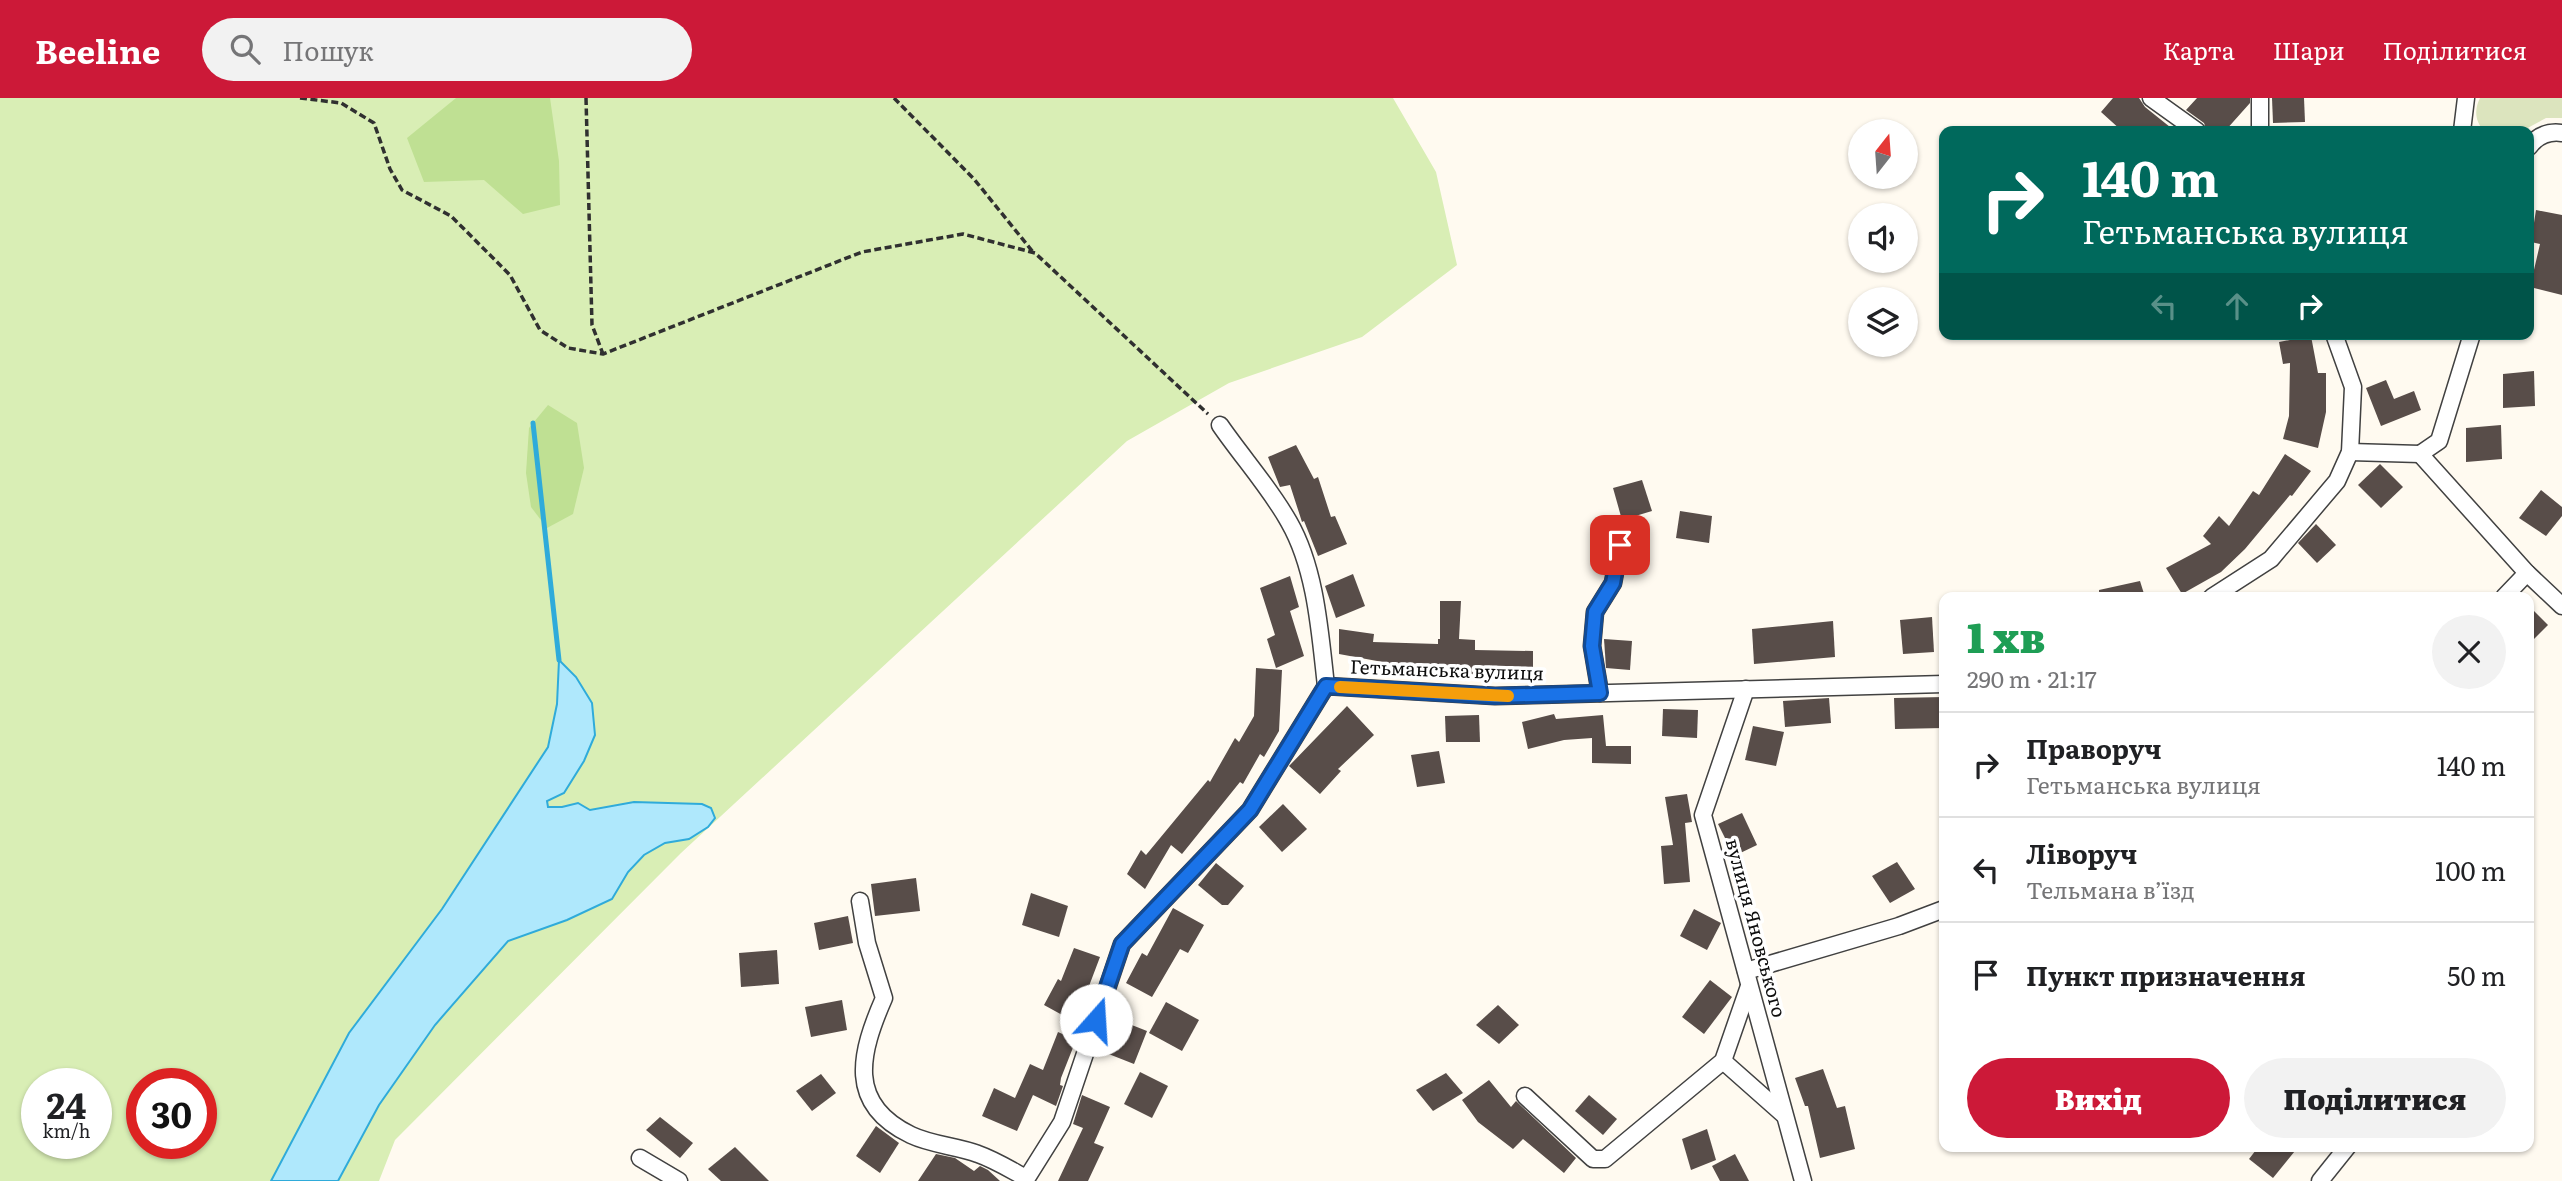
<!DOCTYPE html>
<html lang="uk">
<meta charset="utf-8">
<style>
:root{--surface:#fff;--page:#f2f2f2;--text:#202124;--muted:#757577;--line:#e0e0e0;--accent:#cc1938}
body{margin:0;font-family:Literata,serif;background:var(--page);color:var(--text);height:100vh;display:flex;flex-direction:column;font-size:26px;white-space:nowrap}
*{box-sizing:border-box;margin:0}
p{font-size:23px;color:var(--muted)}
.icon{flex:none;width:38px;height:38px;fill:none;stroke:currentColor;stroke-width:2;stroke-linecap:round;stroke-linejoin:round}
.map{position:relative;flex:1;overflow:hidden}
.sheet{position:absolute;left:1939px;top:494px;width:595px;height:560px;display:flex;flex-direction:column;background:var(--surface);border-radius:14px;box-shadow:0 2px 5px #0004}
.sheet>*{flex:none}
.hud{position:absolute;left:1939px;top:28px;width:595px;height:214px;border-radius:14px;box-shadow:0 2px 5px #0004;background:#00695c;color:#fff;overflow:hidden}
.needle{width:46px;rotate:17deg}
.fabs{position:absolute;left:1848px;top:21px;display:grid;gap:14px}
.fabs a{display:grid;place-items:center;width:70px;height:70px;border-radius:50%;background:var(--surface);box-shadow:0 2px 5px #0004;font-size:35px}
.speed{position:absolute;left:21px;top:970px;display:flex;gap:14px;font-size:35px;font-weight:700;text-align:center}
.speed>*{display:grid;place-content:center;width:91px;height:91px;border-radius:50%;background:var(--surface);box-shadow:0 2px 5px #0004;line-height:1}
.speed small{font-size:18px;font-weight:400}
.speed .limit{border:10px solid #d22;background:#fff;color:#111}
.pin{position:absolute;display:grid;place-items:center;width:60px;height:60px;color:#fff;margin:-30px;border-radius:14px;box-shadow:0 4px 10px #0006}
.me{position:absolute;width:77px;margin:-38px;rotate:19deg;stroke-linejoin:round;filter:drop-shadow(0 0 5px #0008)}
.turn{display:flex;align-items:center;gap:24px;height:147px;padding:0 28px;font-size:32px}
.turn .icon{width:91px;height:91px;stroke-width:2.5}
.turn b{display:block;font-size:49px;line-height:60px}
.lanes{display:flex;align-items:center;height:66px;padding:0 28px;background:#0003;justify-content:center;gap:35px;direction:ltr}
.lanes .off{opacity:.35}
.round{display:grid;place-items:center;flex:none;width:74px;height:74px;border-radius:37px;background:var(--page)}
.head{display:flex;align-items:center;justify-content:space-between;height:119px;padding:0 28px}
h1{font-size:42px;font-weight:800;line-height:52px;color:#1e9e55}
.button{display:flex;gap:14px;margin-top:auto;padding:14px 28px}
.button a{flex:1;height:80px;border-radius:42px;background:var(--accent);color:#fff;font-size:28px;font-weight:800;line-height:80px;text-align:center}
.button a+a{background:var(--page);color:var(--text)}
ul{padding:0;list-style:none}
li{display:flex;align-items:center;gap:21px;height:105px;padding:0 28px;border-top:2px solid var(--line)}
li div{flex:1}
li b{display:block;font-size:26px}
li em{font-style:normal}
header{display:flex;align-items:center;gap:42px;box-sizing:border-box;height:98px;padding:0 35px;background:var(--accent);color:#fff}
header strong{font-size:33px}
nav{display:flex;gap:38px;margin-inline-start:auto;font-size:24px}
.search{width:490px;height:63px;background:var(--page);display:flex;align-items:center;gap:18px;box-sizing:border-box;padding:0 24px;border-radius:38px;color:var(--muted);font-size:26px}
.map>svg:first-child{display:block}
</style>
<header>
<strong>Beeline</strong>
<div class="search"><svg class="icon" aria-label="search" viewBox="0 0 24 24"><circle cx="10" cy="10" r="6"/><path d="M15 15l6 6"/></svg>Пошук</div>
<nav><a>Карта</a><a>Шари</a><a>Поділитися</a></nav>
</header>
<div class="map">
<svg width="2562" height="1083" viewBox="0 0 2562 1083">
<rect width="100%" height="100%" fill="#fffaf0"/>
<!-- green -->
<path fill="#d9eeb5" fill-rule="evenodd" d="M0 0H1393L1436 74 1457 167 1362 239 1229 285 1127 343 681 755 395 1042 379 1083H0ZM37 985H96V1045H37ZM142 985H201V1045H142Z"/>
<!-- forest -->
<g fill="#bfe093">
<polygon points="456,0 550,0 559,63 560,107 523,116 484,82 424,84 407,40"/>
<polygon points="548,307 577,325 584,370 573,416 547,430 531,409 526,375 529,330"/>
</g>
<!-- cemetery -->
<path fill="#dce4be" d="M2480 0H2562V20H2546L2522 33H2484C2475 23 2474 12 2480 0Z"/>
<!-- water -->
<polygon fill="#afe8fc" stroke="#2fabda" stroke-width="2" points="559,562 576,579 592,605 595,637 584,663 564,695 547,703 548,709 562,709 578,705 590,712 634,704 702,706 711,710 715,720 708,729 689,741 665,745 644,757 628,774 612,801 567,822 508,843 435,927 379,1007 338,1083 271,1083 349,935 442,811 548,649 557,606"/>
<g fill="none" stroke-linecap="round" stroke-linejoin="round">
<!-- stream -->
<polyline stroke="#2fabda" stroke-width="5" points="533,325 559,562"/>
</g>
<!-- building -->
<g fill="#584d49">
<polygon points="2113,0 2139,0 2145,9 2170,29 2171,28 2179,33 2122,33 2101,14"/>
<polygon points="2197,0 2250,0 2250,5 2225,33 2207,33 2204,25 2186,12"/>
<polygon points="2272,0 2304,0 2305,24 2273,25"/>
<polygon points="2536,112 2562,117 2562,197 2530,189 2540,146 2531,144"/>
<polygon points="2311,238 2318,275 2326,275 2326,314 2318,350 2283,341 2289,318 2290,265 2283,266 2279,244"/>
<polygon points="2534,273 2535,308 2503,310 2503,276"/>
<polygon points="2386,282 2394,301 2414,293 2421,312 2381,328 2366,290"/>
<polygon points="2501,327 2502,361 2466,364 2466,330"/>
<polygon points="1296,347 1314,381 1318,379 1331,419 1335,418 1347,446 1318,458 1304,423 1302,424 1290,387 1280,389 1268,359"/>
<polygon points="2285,356 2311,373 2292,398 2290,397 2245,451 2221,474 2182,496 2166,470 2211,446 2203,438 2219,418 2229,428 2253,393 2259,397"/>
<polygon points="2380,366 2403,389 2381,410 2358,387"/>
<polygon points="1642,382 1652,413 1622,422 1613,390"/>
<polygon points="2541,392 2562,409 2562,418 2546,438 2519,420"/>
<polygon points="1680,413 1712,418 1709,445 1676,440"/>
<polygon points="2316,426 2336,447 2317,465 2298,445"/>
<polygon points="1353,476 1365,508 1336,520 1325,488"/>
<polygon points="1290,478 1299,509 1290,513 1304,558 1276,570 1267,541 1275,537 1260,490"/>
<polygon points="2140,483 2145,499 2099,499 2099,492"/>
<polygon points="1440,503 1461,503 1459,541 1475,542 1475,552 1533,553 1533,579 1437,575 1437,571 1388,570 1388,565 1339,556 1339,531 1374,536 1373,544 1438,546 1438,541 1440,541"/>
<polygon points="2529,508 2548,527 2529,546"/>
<polygon points="1932,519 1934,554 1903,556 1900,522"/>
<polygon points="1833,523 1835,559 1754,566 1752,531"/>
<polygon points="1604,541 1632,543 1630,572 1606,570"/>
<polygon points="1256,570 1282,572 1279,633 1264,659 1260,656 1243,686 1240,684 1182,756 1171,747 1145,791 1127,776 1141,752 1146,757 1208,682 1210,684 1235,640 1239,644 1254,618"/>
<polygon points="1944,599 1944,630 1895,631 1894,600"/>
<polygon points="1829,600 1831,625 1785,629 1783,603"/>
<polygon points="1347,608 1374,637 1338,671 1341,673 1320,696 1289,668"/>
<polygon points="1663,611 1698,612 1697,640 1662,638"/>
<polygon points="1554,616 1556,621 1603,617 1606,648 1631,648 1631,666 1592,665 1592,640 1564,642 1528,651 1522,624"/>
<polygon points="1479,617 1480,644 1446,644 1445,618"/>
<polygon points="1753,628 1784,634 1776,668 1745,662"/>
<polygon points="1439,653 1445,685 1417,689 1411,657"/>
<polygon points="1687,696 1692,724 1685,725 1690,784 1664,786 1661,748 1673,747 1665,699"/>
<polygon points="1283,706 1307,731 1282,754 1259,729"/>
<polygon points="1742,715 1757,747 1734,758 1718,726"/>
<polygon points="1897,764 1915,791 1890,805 1872,778"/>
<polygon points="1216,765 1244,788 1228,807 1222,807 1198,787"/>
<polygon points="916,780 920,813 875,818 871,786"/>
<polygon points="1031,795 1068,808 1059,839 1022,827"/>
<polygon points="1173,810 1204,827 1188,855 1180,851 1152,899 1126,885 1142,855 1147,858"/>
<polygon points="1694,811 1721,825 1707,852 1680,838"/>
<polygon points="848,818 853,845 819,852 814,825"/>
<polygon points="1074,850 1100,859 1086,896 1089,898 1075,924 1044,907 1058,881 1061,883"/>
<polygon points="777,852 779,886 741,889 739,855"/>
<polygon points="1710,882 1732,899 1704,936 1682,919"/>
<polygon points="842,902 847,932 811,939 805,909"/>
<polygon points="1166,904 1199,922 1182,953 1149,935"/>
<polygon points="1498,907 1519,927 1499,946 1476,927"/>
<polygon points="1114,920 1147,933 1134,966 1101,953"/>
<polygon points="1058,934 1076,942 1061,980 1060,987 1063,988 1056,1008 1033,997 1017,1033 982,1018 994,990 1015,1000 1030,966 1043,972"/>
<polygon points="1823,971 1837,1010 1845,1008 1855,1051 1820,1060 1808,1008 1805,1008 1795,980"/>
<polygon points="1140,974 1168,988 1152,1020 1124,1006"/>
<polygon points="1446,975 1463,995 1433,1013 1416,992"/>
<polygon points="821,976 836,995 812,1013 796,993"/>
<polygon points="1489,982 1511,1009 1516,1003 1576,1060 1564,1075 1523,1041 1513,1051 1478,1024 1462,1002"/>
<polygon points="1082,997 1110,1009 1094,1045 1104,1049 1088,1083 1058,1083 1083,1030 1073,1026"/>
<polygon points="1589,997 1617,1021 1603,1037 1575,1013"/>
<polygon points="660,1019 693,1045 680,1060 646,1032"/>
<polygon points="876,1028 899,1045 880,1075 856,1058"/>
<polygon points="1707,1031 1716,1062 1691,1072 1682,1041"/>
<polygon points="2259,1048 2299,1048 2273,1080 2249,1061"/>
<polygon points="735,1049 769,1083 721,1083 708,1071"/>
<polygon points="936,1056 955,1060 974,1073 980,1068 988,1072 1000,1083 918,1083"/>
<polygon points="1735,1056 1749,1083 1720,1083 1712,1068"/>
</g>
<g fill="none" stroke-linecap="round" stroke-linejoin="round">
<!-- minor casing -->
<g stroke="#414141" stroke-width="19">
<g id="minor">
<polyline points="2151,0 2197,33"/>
<polyline points="2260,0 2260,33"/>
<polyline points="2462,33 2466,0"/>
<path d="M2529 49C2537 38 2548 33 2562 35"/>
<polyline points="2472,236 2439,343 2420,356 2527,475 2562,508"/>
<path d="M1220 327C1242 359 1270 390 1289 424 1316 471 1320 535 1326 588"/>
<polyline points="2350,354 2420,356"/>
<polyline points="2212,499 2271,461 2337,383 2350,354 2353,289 2334,236"/>
<polyline points="2504,499 2527,475"/>
<polyline points="1746,591 1703,717 1803,1083"/>
<polyline points="1600,595 1592,548 1595,514 1613,485 1620,447"/>
<path d="M860 803 867 845 884 900C860 955 846 1006 911 1037 932 1047 957 1048 978 1056 995 1062 1011 1072 1026 1080"/>
<polyline points="1746,873 1899,828 1944,811"/>
<polyline points="1723,963 1784,1017"/>
<polyline points="1525,998 1593,1061 1605,1061 1723,963 1749,888"/>
<polyline points="640,1060 679,1083"/>
<polyline points="1025,1083 1062,1024 1122,846 1250,712 1326,588 1495,598 1944,586"/>
<polyline points="2320,1083 2348,1048"/>
</g>
</g>
<!-- path -->
<g stroke="#303030" stroke-width="3.5" stroke-dasharray="7 3.5" stroke-linecap="butt">
<polyline points="300,0 341,5 374,25 390,71 402,92 451,118 510,177 540,232 568,250 603,256 862,154 963,136 1035,155 1208,316"/>
<polyline points="586,0 592,227 603,256"/>
<polyline points="894,0 974,81 1033,154"/>
</g>
<!-- minor -->
<use href="#minor" stroke="#fff" stroke-width="16"/>
</g>
<g fill="none" stroke-linecap="round" stroke-linejoin="round">
<!-- route casing -->
<g stroke="#114b97" stroke-width="18">
<polyline id="route" points="1096,922 1122,846 1250,712 1326,588 1495,598 1600,595 1592,548 1595,514 1613,485 1620,447"/>
</g>
<!-- route -->
<use href="#route" stroke="#1a73e8" stroke-width="12"/>
<!-- slow -->
<polyline stroke="#f59e0b" stroke-width="12" points="1340,589 1508,598"/>
</g>
<g text-anchor="middle" stroke-width="7" stroke-linejoin="round" paint-order="stroke">
<!-- street labels -->
<g font-size="19" fill="#0e0e0e" stroke="#fff">
<text transform="translate(1447 572) rotate(2)" y="7">Гетьманська вулиця</text>
<text transform="translate(1756 830) rotate(75)" y="7">вулиця Яновського</text>
</g>
</g>
</svg>
<div class="fabs">
<a><svg class="needle" viewBox="-14 -14 28 28"><path d="M0-13l5 13h-10z" fill="#e53935"/><path d="M0 13l5-13h-10z" fill="#757577"/></svg></a>
<a><svg class="icon" aria-label="sound" viewBox="0 0 24 24"><path d="M4 9h4l5-4v14l-5-4H4zM17 9q2 3 0 6"/></svg></a>
<a><svg class="icon" aria-label="layers" viewBox="0 0 24 24"><path d="M12 4l9 5-9 5-9-5zM3 14l9 5 9-5"/></svg></a>
</div>
<div class="speed"><div>24<small>km/h</small></div><div class="limit">30</div></div>
<div class="pin" style="left:1620px;top:447px;background:#d93025"><svg class="icon" aria-label="arrive" viewBox="0 0 24 24"><path d="M6 21V4h12l-3 4 3 4H6"/></svg></div>
<svg class="me" style="left:1096px;top:922px" viewBox="-20 -20 40 40"><circle r="19" fill="#fff"/><path d="M0-13L10 11 0 6-10 11z" fill="#1a73e8"/></svg>
<div class="hud">
<div class="turn"><svg class="icon" aria-label="right" viewBox="0 0 24 24"><path d="M7 20v-9h11M14 6l5 5-5 5"/></svg><div><b>140 m</b>Гетьманська вулиця</div></div>
<div class="lanes"><svg class="icon off" aria-label="left" viewBox="0 0 24 24"><path d="M17 20v-9H6M10 6l-5 5 5 5"/></svg><svg class="icon off" aria-label="ahead" viewBox="0 0 24 24"><path d="M12 20V5M6 11l6-6 6 6"/></svg><svg class="icon" aria-label="right" viewBox="0 0 24 24"><path d="M7 20v-9h11M14 6l5 5-5 5"/></svg></div>
</div>
<section class="sheet">
<div class="head"><div><h1>1 хв</h1><p>290 m · 21:17</p></div><a class="round"><svg class="icon" aria-label="close" viewBox="0 0 24 24"><path d="M6 6l12 12M18 6L6 18"/></svg></a></div>
<ul>
<li><svg class="icon" aria-label="right" viewBox="0 0 24 24"><path d="M7 20v-9h11M14 6l5 5-5 5"/></svg><div><b>Праворуч</b><p>Гетьманська вулиця</p></div><em>140 m</em></li>
<li><svg class="icon" aria-label="left" viewBox="0 0 24 24"><path d="M17 20v-9H6M10 6l-5 5 5 5"/></svg><div><b>Ліворуч</b><p>Тельмана в’їзд</p></div><em>100 m</em></li>
<li><svg class="icon" aria-label="arrive" viewBox="0 0 24 24"><path d="M6 21V4h12l-3 4 3 4H6"/></svg><div><b>Пункт призначення</b></div><em>50 m</em></li>
</ul>
<div class="button"><a>Вихід</a><a>Поділитися</a></div>
</section>
</div>
